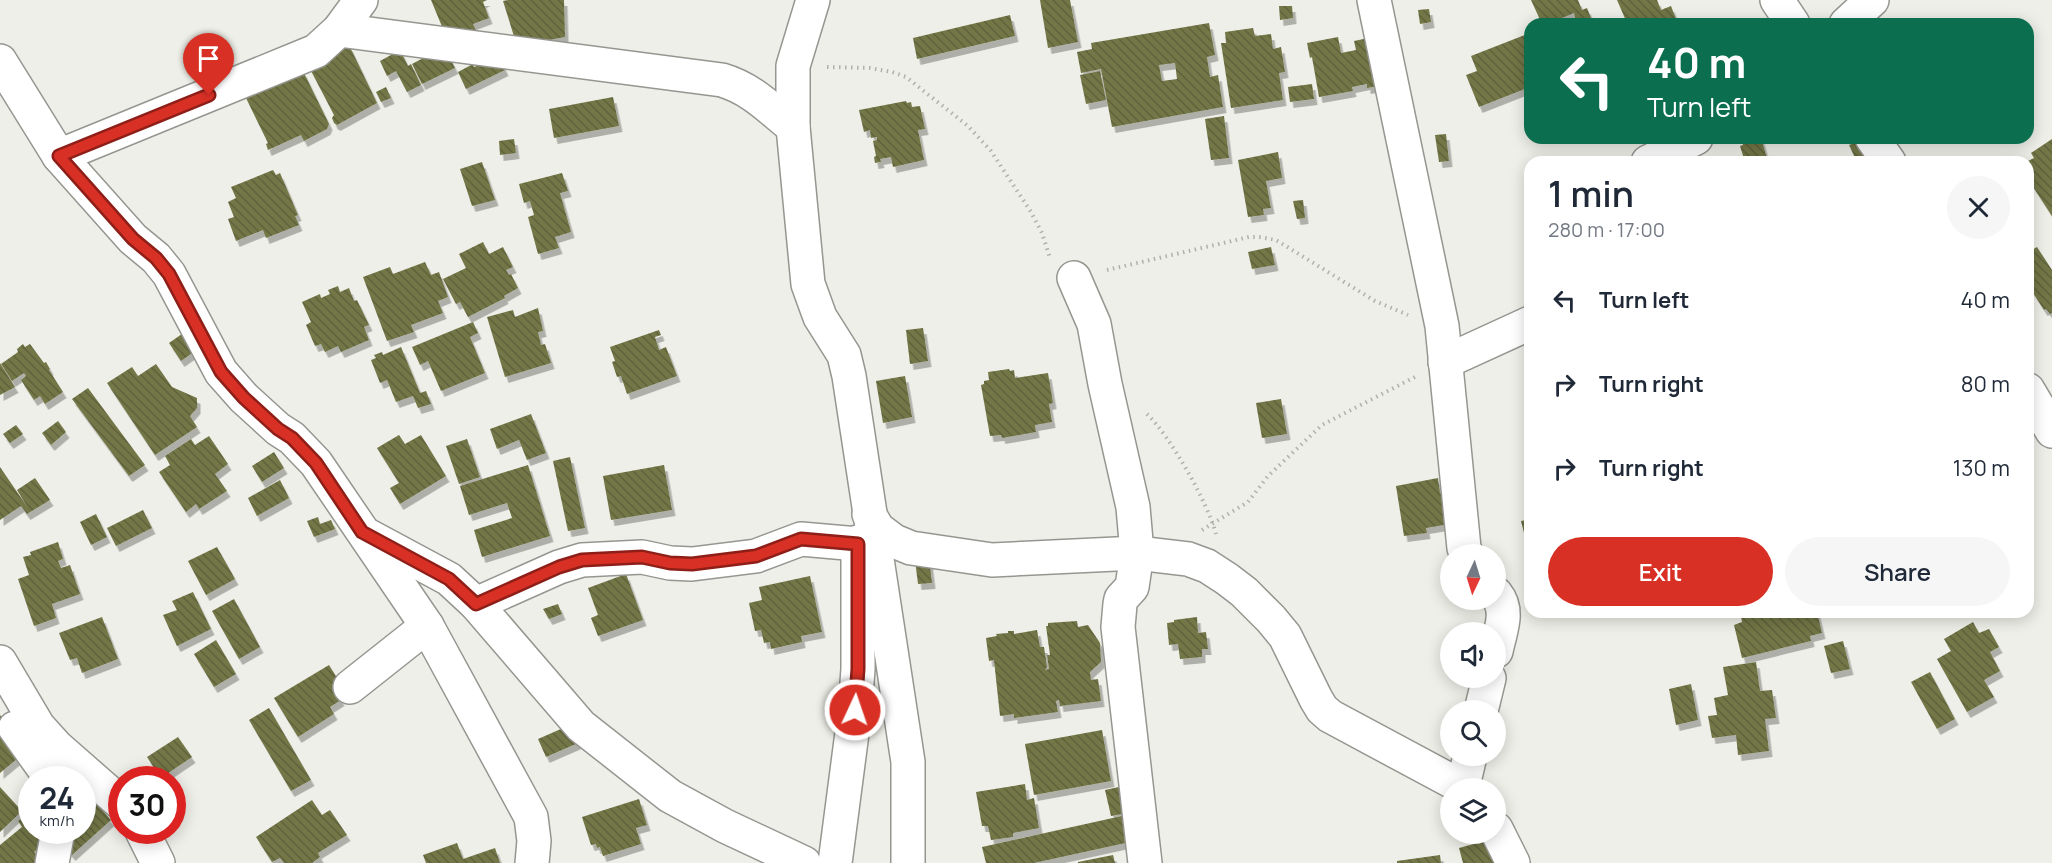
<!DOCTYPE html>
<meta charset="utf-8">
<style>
:root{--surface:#fff;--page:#f6f6f7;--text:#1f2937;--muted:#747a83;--accent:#d93025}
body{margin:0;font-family:Manrope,sans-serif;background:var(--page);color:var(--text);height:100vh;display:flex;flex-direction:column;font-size:22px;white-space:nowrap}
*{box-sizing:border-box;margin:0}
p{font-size:20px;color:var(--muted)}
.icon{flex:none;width:33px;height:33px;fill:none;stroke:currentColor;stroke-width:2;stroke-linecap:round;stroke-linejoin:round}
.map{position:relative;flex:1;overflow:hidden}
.details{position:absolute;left:1524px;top:156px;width:510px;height:462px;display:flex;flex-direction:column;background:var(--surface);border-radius:18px;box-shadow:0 3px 15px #0003}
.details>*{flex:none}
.hud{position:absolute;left:1524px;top:18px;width:510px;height:126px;border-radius:18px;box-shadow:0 3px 15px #0003;background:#0b6e4f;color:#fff;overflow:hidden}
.needle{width:39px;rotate:184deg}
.controls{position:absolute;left:1440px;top:544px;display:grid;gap:12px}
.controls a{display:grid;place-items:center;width:66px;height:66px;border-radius:50%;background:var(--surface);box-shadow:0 3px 15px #0003;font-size:30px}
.speed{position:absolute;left:18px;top:766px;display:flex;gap:12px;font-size:30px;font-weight:700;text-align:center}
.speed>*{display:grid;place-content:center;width:78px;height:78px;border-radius:50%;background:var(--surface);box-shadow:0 3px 15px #0003;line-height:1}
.speed small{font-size:15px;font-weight:400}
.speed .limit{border:9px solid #d22;background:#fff;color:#111}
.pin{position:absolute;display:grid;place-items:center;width:51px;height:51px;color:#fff;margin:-62px -26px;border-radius:50% 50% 50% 0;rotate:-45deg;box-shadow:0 0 6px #0007}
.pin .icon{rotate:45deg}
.me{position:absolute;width:66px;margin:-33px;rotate:3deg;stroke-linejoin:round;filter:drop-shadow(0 0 4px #0008)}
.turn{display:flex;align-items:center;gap:21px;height:126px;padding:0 24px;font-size:27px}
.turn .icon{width:78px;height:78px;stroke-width:2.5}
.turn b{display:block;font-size:42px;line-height:51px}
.round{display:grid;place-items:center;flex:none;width:63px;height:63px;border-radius:32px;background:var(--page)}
.overview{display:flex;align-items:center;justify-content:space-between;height:102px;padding:0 24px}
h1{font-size:36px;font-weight:600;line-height:45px}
.button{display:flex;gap:12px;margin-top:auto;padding:12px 24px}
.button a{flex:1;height:69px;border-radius:36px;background:var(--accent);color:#fff;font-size:24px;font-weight:600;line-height:69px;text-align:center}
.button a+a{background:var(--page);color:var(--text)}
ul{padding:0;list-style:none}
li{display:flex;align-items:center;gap:18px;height:84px;padding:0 24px}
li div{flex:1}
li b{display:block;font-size:22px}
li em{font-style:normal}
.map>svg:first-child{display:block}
</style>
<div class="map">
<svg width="2052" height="863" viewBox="0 0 2052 863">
<defs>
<pattern id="building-back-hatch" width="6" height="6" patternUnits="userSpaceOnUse" patternTransform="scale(1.5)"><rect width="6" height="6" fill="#737747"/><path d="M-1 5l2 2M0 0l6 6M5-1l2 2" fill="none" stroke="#5e623b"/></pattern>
<filter id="shadow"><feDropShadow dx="3.5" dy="6" stdDeviation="0" flood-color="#0004"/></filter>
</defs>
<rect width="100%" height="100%" fill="#eeefe8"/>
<!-- building -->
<g fill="url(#building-back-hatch)" fill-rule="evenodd" filter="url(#shadow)">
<polygon points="431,0 487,0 483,2 489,18 473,24 476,30 448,41"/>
<polygon points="508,0 564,0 565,37 517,46 503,1"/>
<polygon points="1040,0 1070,0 1078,42 1048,48"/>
<polygon points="1531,0 1578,0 1582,10 1587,8 1591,18 1576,22 1574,13 1548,24 1542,24"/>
<polygon points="1617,0 1657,0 1661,10 1671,6 1678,24 1627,23"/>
<polygon points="1279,6 1292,6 1293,18 1280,20"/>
<polygon points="1429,9 1431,22 1420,24 1418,10"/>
<polygon points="1010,15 1015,36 917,59 913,38"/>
<path d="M1209 23 1215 55 1207 57 1210 77 1218 75 1223 107 1112 127 1101 69 1081 73 1077 52 1092 49 1091 43ZM1175 63 1177 79 1162 81 1159 65Z"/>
<polygon points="1253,28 1255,36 1271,34 1273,49 1281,47 1285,72 1279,73 1283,100 1231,108 1221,43 1226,43 1225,32"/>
<polygon points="1530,33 1530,87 1479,107 1466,75 1477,71 1471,56"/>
<polygon points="1378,36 1379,86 1367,88 1367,84 1352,87 1353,91 1319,97 1312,57 1310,58 1307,43 1338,37 1341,53 1356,50 1354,41"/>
<polygon points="349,45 377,103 337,125 334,123 332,118 334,115 308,65"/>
<polygon points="444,47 455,68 422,84 412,64"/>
<polygon points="400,50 408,66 411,64 421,85 407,92 396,71 387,76 380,61"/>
<polygon points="499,57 505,70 466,89 458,72 473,64 474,67"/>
<polygon points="303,71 329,124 327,129 304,141 301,135 268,150 266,144 268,143 246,98"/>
<polygon points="1100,71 1106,100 1086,104 1080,75"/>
<polygon points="1312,84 1314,99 1290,102 1288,87"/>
<polygon points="386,87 391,98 381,102 376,92"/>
<polygon points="613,97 619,126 554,138 549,109"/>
<polygon points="906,101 907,103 911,102 912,107 920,106 925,129 918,130 924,160 893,167 891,157 880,159 881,162 875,163 874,157 876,156 873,141 877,140 877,137 871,138 870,130 864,132 859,110"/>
<polygon points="1224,116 1229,158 1211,160 1205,119"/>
<polygon points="1446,134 1449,161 1439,162 1435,135"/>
<polygon points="1741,138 1761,138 1768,162 1745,162 1740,146 1743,145"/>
<polygon points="514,139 516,153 500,155 499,141"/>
<polygon points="1864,139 1872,156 1857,162 1849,145"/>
<polygon points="2052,139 2052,216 2028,179 2028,161 2034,158 2031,153"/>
<polygon points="1278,152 1282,178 1266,181 1271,208 1263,209 1264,215 1248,217 1238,160"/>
<polygon points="1700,154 1701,160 1717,157 1718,162 1675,162"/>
<polygon points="482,162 495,200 472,206 460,169"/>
<polygon points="273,170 276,175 280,173 298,215 295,216 299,225 266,238 263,230 236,241 228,219 234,217 228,202 236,198 231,187"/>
<polygon points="562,173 568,191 560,193 571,232 555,237 559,248 538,254 528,217 534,215 530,201 524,203 519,184"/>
<polygon points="1303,200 1305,218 1297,219 1293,201"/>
<polygon points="483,242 489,254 503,247 513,267 506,270 509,275 511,274 518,288 504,296 505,298 468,317 460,302 456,304 443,279 466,268 459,254"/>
<polygon points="1271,247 1275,265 1252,269 1248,252"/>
<polygon points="2037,247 2052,270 2052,313 2050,314 2046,309 2044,310 2028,285 2028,252"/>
<polygon points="425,262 431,275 439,272 448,297 438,301 443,313 411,325 414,332 387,341 363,277 390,267 393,274"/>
<polygon points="338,286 340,292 349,288 354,301 357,300 369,325 364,327 369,340 341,352 338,346 325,352 321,344 315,346 306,325 311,322 302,302 320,294 321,298 330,294 328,290"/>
<polygon points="538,308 543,331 538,332 541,345 545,344 551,363 505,377 487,317 513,310 515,317"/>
<polygon points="473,322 478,333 470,337 485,373 441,391 428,361 420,365 412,347"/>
<polygon points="923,328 928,361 910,364 906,330"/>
<polygon points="189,329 201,347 181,361 169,343"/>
<polygon points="659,330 661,335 655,337 659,350 666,347 677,376 627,394 621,376 617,377 612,362 615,361 610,347"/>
<polygon points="23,344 25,347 30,344 44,363 46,362 50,369 49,370 63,392 45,404 40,396 34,400 21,380 26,376 24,373 12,381 1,364 18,352 17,349"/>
<polygon points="401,347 420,393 426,391 431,404 418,408 413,396 396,402 387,380 380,383 371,360 376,358 374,355 382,352 383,355"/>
<polygon points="0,363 15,387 0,395"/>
<polygon points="156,364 172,387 197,398 197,408 190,416 197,427 155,455 107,383 132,367 138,376"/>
<polygon points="1009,369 1010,371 1014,370 1015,378 1048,373 1053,403 1049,404 1052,422 1035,425 1036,432 1002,438 1001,435 990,436 981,385 984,384 984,381 989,380 988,372"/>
<polygon points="905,376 912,417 883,423 876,381"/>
<polygon points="88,388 145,465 129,476 72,399"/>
<polygon points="1281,399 1287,434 1262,438 1256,403"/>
<polygon points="531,414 546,453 527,460 519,440 497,449 490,429"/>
<polygon points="58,421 66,432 51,445 42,433"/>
<polygon points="16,425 23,434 10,443 3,434"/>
<polygon points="399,435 405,444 421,435 446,476 400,504 390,488 399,483 377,448"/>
<polygon points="209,436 228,464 215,474 227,491 199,509 196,504 186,512 159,472 170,465 165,456 191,439 195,445"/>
<polygon points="467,439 480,477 459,484 446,446"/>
<polygon points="274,452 284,468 262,482 252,466"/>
<polygon points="570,457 585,528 568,531 553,461"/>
<polygon points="528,465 550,536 482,557 474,530 512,518 507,503 469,515 460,486"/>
<polygon points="664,465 672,510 611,520 603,476"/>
<polygon points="0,467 28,508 17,490 35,478 50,500 27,514 21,506 0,520"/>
<polygon points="1438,478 1440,493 1445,492 1450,524 1426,528 1427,533 1404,536 1396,486"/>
<polygon points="280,480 289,498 257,516 248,498"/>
<polygon points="143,510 152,528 116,546 107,528"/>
<polygon points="96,514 107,537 91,545 80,522"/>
<polygon points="318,517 320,524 331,520 335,529 314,537 307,521"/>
<polygon points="1530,519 1530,541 1526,541 1521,521"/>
<polygon points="58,542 63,559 58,561 61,568 70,565 80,594 52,604 56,618 34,626 18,579 29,575 23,557 31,555 30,552"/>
<polygon points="217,547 235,579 206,595 188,561"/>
<polygon points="929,558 932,583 918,584 915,560"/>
<polygon points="626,574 643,620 598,636 591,618 598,615 588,588"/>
<polygon points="810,576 822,632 801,636 802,642 771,649 770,642 764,643 761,630 755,631 749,603 762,600 759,587"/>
<polygon points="193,592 211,629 177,646 163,615 177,610 172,601"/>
<polygon points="234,599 260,647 239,659 212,611"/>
<polygon points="558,604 562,614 549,619 543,609"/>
<polygon points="1740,612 1817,612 1822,633 1810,636 1811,641 1742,658 1734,625 1742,622"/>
<polygon points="102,617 118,659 82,673 77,658 70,660 59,633"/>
<polygon points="1197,617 1198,633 1206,632 1208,649 1202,649 1202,657 1180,659 1178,644 1169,645 1167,623 1174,622 1174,620"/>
<polygon points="1077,621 1078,627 1088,625 1100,643 1101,662 1090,672 1091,680 1098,679 1101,701 1060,706 1059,700 1056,701 1058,712 1014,718 1014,714 1000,716 994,660 989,661 986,638 997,636 996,634 1008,633 1008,631 1014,631 1014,634 1037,630 1040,647 1044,647 1047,667 1045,670 1049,669 1047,655 1050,655 1046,626 1048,626 1048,623"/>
<polygon points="1973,622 1979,633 1989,629 1999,647 1990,652 2000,671 1984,680 1994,697 1967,712 1937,659 1951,651 1944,639"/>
<polygon points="216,640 236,674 214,687 194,654"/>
<polygon points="1843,641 1850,669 1831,673 1824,646"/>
<polygon points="1756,662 1760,691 1772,690 1776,718 1765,719 1769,751 1738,755 1736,735 1712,738 1708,716 1717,715 1714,698 1728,695 1723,667"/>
<polygon points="329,665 339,681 332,685 341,700 330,707 334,714 298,737 274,698"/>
<polygon points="1930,672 1955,719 1937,729 1911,682"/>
<polygon points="1691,684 1698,720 1676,725 1669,689"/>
<polygon points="269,708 311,780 291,791 249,720"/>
<polygon points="0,715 29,749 0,773"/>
<polygon points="570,725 578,743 546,757 538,739"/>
<polygon points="1102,730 1111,781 1034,795 1025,744"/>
<polygon points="178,737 192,757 161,778 147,757"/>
<polygon points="1025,784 1027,800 1034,798 1039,828 1013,833 1013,837 991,840 988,826 982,826 976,792"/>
<polygon points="1128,785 1133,812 1111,816 1105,790"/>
<polygon points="0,787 22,811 0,832"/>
<polygon points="639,799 647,825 636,828 641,844 603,856 600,847 597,848 596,844 591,845 582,817"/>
<polygon points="312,800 322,815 330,810 347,835 318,853 320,857 312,863 284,863 280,858 272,862 256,837"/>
<polygon points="97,804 111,820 72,855 58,838 66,831 82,831 82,817"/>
<polygon points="32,811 32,831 53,831 56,835 34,852 43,863 0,863 0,845 22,827 18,821"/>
<polygon points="1140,812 1130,842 1034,863 986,863 982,847"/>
<polygon points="1499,837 1506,863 1463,863 1459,848"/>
<polygon points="457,843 463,859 495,848 500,863 426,863 423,855"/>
<polygon points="1113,855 1115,863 1078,863 1078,862"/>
<polygon points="1440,855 1441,863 1397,863 1397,861"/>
</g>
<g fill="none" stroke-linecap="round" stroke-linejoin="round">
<!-- minor casing -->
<g stroke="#969691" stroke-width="36">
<g id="minor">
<polyline points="813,0 793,66 793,127 808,284 820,317 844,355 849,376 908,762 908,863"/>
<polyline points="1374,0 1442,326 1464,548 1467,555"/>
<polyline points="1777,0 1793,24"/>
<polyline points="1846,24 1872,0"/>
<path d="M339 30 722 80C752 89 769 108 793 127"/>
<polyline points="0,61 59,156 133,239 156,258 169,274 221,372 244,398 278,429 292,438 316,463 427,626 531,817 534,841 532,863"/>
<polyline points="1872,138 1889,162"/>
<polyline points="59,156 316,51 339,30 361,0"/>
<polyline points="1648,162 1696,138"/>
<polyline points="1074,278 1094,324 1105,384 1133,507 1137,553 1132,587 1121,599 1120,604 1118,627 1145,863"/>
<polyline points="1445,362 1530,323"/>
<polyline points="2028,390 2052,431"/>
<polyline points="869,514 878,529 894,541 911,548 992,560 1137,553 1188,559 1207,566 1227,579 1244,592 1271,619 1285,636 1316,699 1322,709 1330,716 1466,789"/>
<polyline points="369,536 449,579 476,604 581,726 670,796 725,826 804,863"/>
<path d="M1496 594C1510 611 1500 631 1496 651"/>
<polyline points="476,604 559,567 582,560 642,557 670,563 692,564 756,556 801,539 858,544"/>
<polyline points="0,662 38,726 57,747 122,804"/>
<polyline points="350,687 427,626"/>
<polyline points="1481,711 1489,678"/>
<polyline points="15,728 52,780"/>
<polyline points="1463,786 1470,756"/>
<polyline points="1496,829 1513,863"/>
<polyline points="142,831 158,863"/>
<polyline points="52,863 58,831"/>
<polyline points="835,863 855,710 858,669 858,542"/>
</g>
</g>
<!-- path -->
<g stroke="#b0b1ac" stroke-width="4" stroke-dasharray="1.5 4.5" stroke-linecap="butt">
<polyline points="827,67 870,68 892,72 906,77 968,126 991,151 1031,212 1042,233 1050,258"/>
<polyline points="1107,270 1249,237 1259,237 1276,240 1375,301 1408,315"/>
<path d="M1147 414C1170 436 1208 503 1216 534"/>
<polyline points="1202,530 1248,502 1268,476 1322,425 1415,377"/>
</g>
<!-- minor -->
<use href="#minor" stroke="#fff" stroke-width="33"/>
</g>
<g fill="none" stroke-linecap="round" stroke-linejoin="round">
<!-- route casing -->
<g stroke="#8d1f18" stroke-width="15">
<polyline id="route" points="209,95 59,156 133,239 156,258 169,274 221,372 244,398 278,429 292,438 316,463 362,532 449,579 476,604 559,567 582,560 642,557 670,563 692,564 756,556 801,539 858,544 858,669 855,710"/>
</g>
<!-- route -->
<use href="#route" stroke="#d93025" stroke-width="10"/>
</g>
</svg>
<div class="controls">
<a><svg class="needle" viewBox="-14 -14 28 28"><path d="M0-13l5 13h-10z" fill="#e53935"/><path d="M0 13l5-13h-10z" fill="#747a83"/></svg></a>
<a><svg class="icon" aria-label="sound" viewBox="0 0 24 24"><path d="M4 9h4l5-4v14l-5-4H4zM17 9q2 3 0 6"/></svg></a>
<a><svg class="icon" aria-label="search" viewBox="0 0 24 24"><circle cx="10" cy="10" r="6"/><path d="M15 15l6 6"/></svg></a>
<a><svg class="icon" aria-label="layers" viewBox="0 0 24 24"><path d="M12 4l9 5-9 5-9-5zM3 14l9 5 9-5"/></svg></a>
</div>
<div class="speed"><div>24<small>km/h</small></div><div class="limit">30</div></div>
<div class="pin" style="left:209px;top:95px;background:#d93025"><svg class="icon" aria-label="arrive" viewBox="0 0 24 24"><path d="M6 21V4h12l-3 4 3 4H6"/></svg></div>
<svg class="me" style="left:855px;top:710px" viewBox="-20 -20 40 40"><circle r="17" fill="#d93025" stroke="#fff" stroke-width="3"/><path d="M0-11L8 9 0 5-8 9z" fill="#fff"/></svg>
<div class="hud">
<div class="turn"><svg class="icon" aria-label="left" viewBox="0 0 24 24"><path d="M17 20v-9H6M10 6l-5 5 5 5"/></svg><div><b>40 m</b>Turn left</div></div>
</div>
<section class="details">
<div class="overview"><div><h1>1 min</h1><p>280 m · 17:00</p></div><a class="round"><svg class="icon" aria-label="close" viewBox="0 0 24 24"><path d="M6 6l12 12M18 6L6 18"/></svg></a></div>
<ul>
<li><svg class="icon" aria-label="left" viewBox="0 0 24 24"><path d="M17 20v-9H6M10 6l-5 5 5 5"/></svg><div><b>Turn left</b></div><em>40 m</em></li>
<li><svg class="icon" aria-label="right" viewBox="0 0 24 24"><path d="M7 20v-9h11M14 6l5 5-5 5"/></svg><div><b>Turn right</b></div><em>80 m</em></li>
<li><svg class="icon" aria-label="right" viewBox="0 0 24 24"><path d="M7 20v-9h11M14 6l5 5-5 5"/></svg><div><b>Turn right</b></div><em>130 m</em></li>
</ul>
<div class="button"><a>Exit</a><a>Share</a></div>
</section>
</div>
